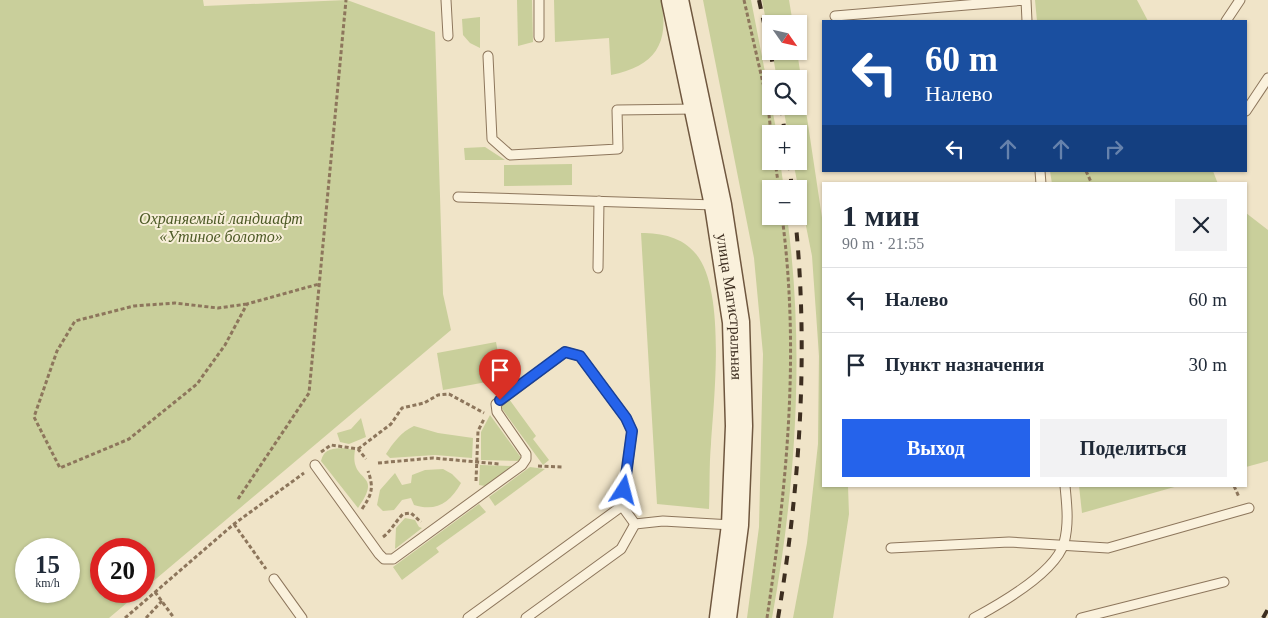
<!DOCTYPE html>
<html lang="ru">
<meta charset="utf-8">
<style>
:root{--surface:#fff;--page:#f2f2f3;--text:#1f2937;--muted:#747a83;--line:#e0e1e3;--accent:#2563eb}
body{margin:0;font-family:Georgia,serif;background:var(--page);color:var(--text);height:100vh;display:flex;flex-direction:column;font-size:19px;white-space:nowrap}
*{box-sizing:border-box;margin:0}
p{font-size:16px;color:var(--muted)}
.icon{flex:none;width:28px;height:28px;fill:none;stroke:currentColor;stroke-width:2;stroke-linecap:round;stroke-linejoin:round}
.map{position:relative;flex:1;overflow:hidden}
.sheet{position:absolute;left:822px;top:182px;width:425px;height:305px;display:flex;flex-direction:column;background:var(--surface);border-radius:0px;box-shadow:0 1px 4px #0004}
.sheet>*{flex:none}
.top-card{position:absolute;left:822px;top:20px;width:425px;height:152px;border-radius:0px;box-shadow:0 1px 4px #0004;background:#1a4fa0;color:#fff;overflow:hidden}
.needle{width:32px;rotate:124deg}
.fabs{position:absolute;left:762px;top:15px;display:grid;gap:10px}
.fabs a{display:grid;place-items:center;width:45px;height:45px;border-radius:0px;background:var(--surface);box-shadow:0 1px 4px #0004;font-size:25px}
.speed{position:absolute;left:15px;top:538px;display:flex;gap:10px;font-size:25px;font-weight:700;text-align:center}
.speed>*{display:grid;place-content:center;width:65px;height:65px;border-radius:50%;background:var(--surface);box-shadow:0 1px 4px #0004;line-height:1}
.speed small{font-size:12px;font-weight:400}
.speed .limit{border:8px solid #d22;background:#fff;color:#111}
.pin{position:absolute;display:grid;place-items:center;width:42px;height:42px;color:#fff;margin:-51px -21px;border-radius:50% 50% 50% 0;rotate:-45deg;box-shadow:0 0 5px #0007}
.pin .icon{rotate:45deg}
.me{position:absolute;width:55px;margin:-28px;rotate:9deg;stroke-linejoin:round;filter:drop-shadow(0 0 4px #0008)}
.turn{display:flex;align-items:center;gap:18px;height:105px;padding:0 20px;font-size:22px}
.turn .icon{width:65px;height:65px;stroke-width:2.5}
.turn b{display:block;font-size:35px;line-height:42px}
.lanes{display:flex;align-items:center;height:48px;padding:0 20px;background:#0003;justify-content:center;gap:25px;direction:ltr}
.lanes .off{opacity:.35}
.round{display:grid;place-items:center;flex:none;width:52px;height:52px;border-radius:0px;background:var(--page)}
.overview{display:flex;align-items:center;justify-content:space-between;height:85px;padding:0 20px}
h1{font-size:30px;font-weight:700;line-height:38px}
.cta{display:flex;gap:10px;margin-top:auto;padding:10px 20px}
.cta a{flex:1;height:58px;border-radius:0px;background:var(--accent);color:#fff;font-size:20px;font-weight:700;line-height:58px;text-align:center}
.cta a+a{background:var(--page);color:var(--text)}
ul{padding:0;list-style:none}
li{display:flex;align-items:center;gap:15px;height:65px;padding:0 20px;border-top:1px solid var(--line)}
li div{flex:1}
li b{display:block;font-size:19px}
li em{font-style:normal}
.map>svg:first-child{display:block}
</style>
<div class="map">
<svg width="1268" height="618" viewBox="0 0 1268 618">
<rect width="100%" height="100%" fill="#f0e4c8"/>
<!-- green -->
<g fill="#c9cf9b" fill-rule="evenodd">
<path d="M0 0H203L204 6 347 0 435 32 443 294 451 330 144 589V549H101V591H141L109 618H0ZM26 549H69V591H26Z"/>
<polygon points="517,0 532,0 533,42 518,46"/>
<path d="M554 0H661C670 44 655 66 611 75L609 38 555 42Z"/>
<path d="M703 0H751L777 134H771V161H780L784 189H771V216H787C805 349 796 487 772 618H747L759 527 763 354 754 258Z"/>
<polygon points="762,0 789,0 793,24 771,24 771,47"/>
<polygon points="1035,0 1137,0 1148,21 1037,21"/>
<polygon points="480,17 480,48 470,43 463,35 462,19"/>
<polygon points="772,51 797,51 824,231 824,486 848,486 849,514 833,618 793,618 807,543 818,444 819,356 812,256 793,161 799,161 799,134 788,134 783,106 799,106 799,79 777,79"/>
<polygon points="485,147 505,160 465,160 464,148"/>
<polygon points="572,164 572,185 504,186 504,165"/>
<polygon points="1050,171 1213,171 1218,184 1052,184"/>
<polygon points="1246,213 1268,230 1268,461 1246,467"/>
<path d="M641 233C662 233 682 237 696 254 726 290 714 398 711 444 709 466 710 487 709 509L657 504Z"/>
<polygon points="496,342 503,379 443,390 437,353"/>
<polygon points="509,399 536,436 533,439 549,460 543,465 500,406"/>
<polygon points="490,415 522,459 520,461 481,460 481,432"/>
<polygon points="361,418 366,437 349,444 340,442 337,433 351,429"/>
<path d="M414 426 438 433 473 438 472 458 435 455 390 458 386 454C393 443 401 432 414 426Z"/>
<path d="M342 448 355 450C349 485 385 470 358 508L321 461C324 449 331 449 342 448Z"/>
<polygon points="480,465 481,465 512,466 485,486 479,485"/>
<polygon points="530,467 545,469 495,506 489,497"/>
<path d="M443 469 452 474 461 483C450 503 436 512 414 505L411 498 402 500 394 510 383 511 377 505 380 490 395 473 402 485 411 483 412 475 425 470Z"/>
<polygon points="1079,486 1178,486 1082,513"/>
<polygon points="479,504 486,512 436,548 439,552 402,580 393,567"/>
<polygon points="405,518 415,520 419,527 422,528 395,549 396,528"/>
</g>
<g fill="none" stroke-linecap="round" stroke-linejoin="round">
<!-- lane casing -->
<g stroke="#8d765c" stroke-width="11">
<g id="lane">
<polyline points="446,0 448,36"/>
<polyline points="539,0 539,37"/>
<polyline points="835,16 1026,0 1027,21"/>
<polyline points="1226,21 1240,0"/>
<polyline points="488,56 492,139 510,155 618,149 617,110 696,109"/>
<polyline points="1246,111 1268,78"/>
<polyline points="1040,171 1041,184"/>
<polyline points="458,197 715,205"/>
<polyline points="598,268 599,201"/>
<polyline points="315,465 379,554 384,559 393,559 522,465 526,459 526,454 497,412 496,404 565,352 580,356 626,418 632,431 622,506"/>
<polyline points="891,548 1009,542 1108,548 1249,508"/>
<polyline points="274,579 302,618"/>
<polyline points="468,618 622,506 635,524 663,521 732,525"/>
<polyline points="526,618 621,549 635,524"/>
<path d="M974 618C1000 604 1055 573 1064 543 1069 524 1067 506 1065 486"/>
<polyline points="1081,618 1224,582"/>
</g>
</g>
<!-- secondary casing -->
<g stroke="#6f573f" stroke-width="29">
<g id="secondary">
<path id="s1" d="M675 0 718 205 736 322 739 426 735 525 723 618"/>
</g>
</g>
<!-- path -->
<g stroke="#8d765c" stroke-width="3" stroke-dasharray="4 2.5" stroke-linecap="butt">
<polyline points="744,0 768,105 771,134"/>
<polyline points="775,161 779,189"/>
<polyline points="1086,171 1092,184"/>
<polyline points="247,304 218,308 175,303 134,306 75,321 57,351 34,417 60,468 129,439 197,384 225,345 247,304 319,284"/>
<polyline points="358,449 391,424 402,408 424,403 438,395 449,394 484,413"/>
<polyline points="321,452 331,445 358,449 366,459"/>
<polyline points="378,463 433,458 499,464"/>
<polyline points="538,466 562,467"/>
<polyline points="476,481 478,431 484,419"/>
<polyline points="1234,486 1239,497"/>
<polyline points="238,499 309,393 346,0"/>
<path d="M362 509C372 494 374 488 368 471"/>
<polyline points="234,524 266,569"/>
<path d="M383 537C392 530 395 522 403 514L411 513 421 522"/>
<polyline points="155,592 174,618"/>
<polyline points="125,618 234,524 304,473"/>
<polyline points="146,618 162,601"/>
<path d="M767 618C787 484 800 352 782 216"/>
</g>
<!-- lane -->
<use href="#lane" stroke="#faf1dc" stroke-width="9"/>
<!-- secondary -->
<use href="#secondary" stroke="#faf1dc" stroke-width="26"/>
<!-- rail -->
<g stroke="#3d2e20" stroke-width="4" stroke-dasharray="9 9" stroke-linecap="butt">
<polyline points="759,0 776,79"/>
<polyline points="781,106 785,134"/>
<polyline points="789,161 792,189"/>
<path d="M778 618C800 486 809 350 795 216"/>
<polyline points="1263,618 1268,609"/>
</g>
</g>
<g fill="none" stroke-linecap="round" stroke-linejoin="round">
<!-- route casing -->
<g stroke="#184099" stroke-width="12">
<polyline id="route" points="500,400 565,352 580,356 626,418 632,431 624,490"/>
</g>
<!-- route -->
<use href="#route" stroke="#2563eb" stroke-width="9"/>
</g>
<g text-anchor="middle" stroke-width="4" stroke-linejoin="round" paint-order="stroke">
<!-- park labels -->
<g font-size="16" font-style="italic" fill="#4d5a26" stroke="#f7eed8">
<text x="221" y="224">Охраняемый ландшафт<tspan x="221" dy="18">«Утиное болото»</tspan></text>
</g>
<!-- street labels -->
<g font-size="16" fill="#3d2e20" stroke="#f7eed8">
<text dy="6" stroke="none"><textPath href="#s1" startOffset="312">улица Магистральная</textPath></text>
</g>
</g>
</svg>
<div class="fabs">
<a><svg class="needle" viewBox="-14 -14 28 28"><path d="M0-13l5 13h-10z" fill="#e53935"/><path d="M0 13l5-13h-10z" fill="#747a83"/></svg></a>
<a><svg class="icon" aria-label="search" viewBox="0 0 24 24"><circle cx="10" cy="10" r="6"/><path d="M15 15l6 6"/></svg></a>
<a>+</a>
<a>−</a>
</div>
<div class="speed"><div>15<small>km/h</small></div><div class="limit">20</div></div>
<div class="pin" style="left:500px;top:400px;background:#d93025"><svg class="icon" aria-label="arrive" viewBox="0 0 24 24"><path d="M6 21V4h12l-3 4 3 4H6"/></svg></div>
<svg class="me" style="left:624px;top:490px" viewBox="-20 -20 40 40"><path d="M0-17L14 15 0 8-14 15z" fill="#2563eb" stroke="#fff" stroke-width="4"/></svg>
<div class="top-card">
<div class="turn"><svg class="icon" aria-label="left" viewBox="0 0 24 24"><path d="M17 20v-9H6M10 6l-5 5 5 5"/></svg><div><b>60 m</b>Налево</div></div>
<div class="lanes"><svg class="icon" aria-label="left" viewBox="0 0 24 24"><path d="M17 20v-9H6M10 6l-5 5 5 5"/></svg><svg class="icon off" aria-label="ahead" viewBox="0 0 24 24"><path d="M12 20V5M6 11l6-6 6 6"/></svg><svg class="icon off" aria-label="ahead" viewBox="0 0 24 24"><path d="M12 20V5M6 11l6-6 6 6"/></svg><svg class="icon off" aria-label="right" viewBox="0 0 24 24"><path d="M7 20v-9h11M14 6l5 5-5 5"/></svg></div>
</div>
<section class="sheet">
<div class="overview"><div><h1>1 мин</h1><p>90 m · 21:55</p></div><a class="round"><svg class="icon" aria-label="close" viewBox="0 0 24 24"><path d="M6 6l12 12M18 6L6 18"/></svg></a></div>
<ul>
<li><svg class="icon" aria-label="left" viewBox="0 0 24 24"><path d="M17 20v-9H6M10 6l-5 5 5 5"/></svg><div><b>Налево</b></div><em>60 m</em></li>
<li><svg class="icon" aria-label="arrive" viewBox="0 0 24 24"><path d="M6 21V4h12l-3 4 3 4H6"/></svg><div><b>Пункт назначения</b></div><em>30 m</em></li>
</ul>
<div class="cta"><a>Выход</a><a>Поделиться</a></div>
</section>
</div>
